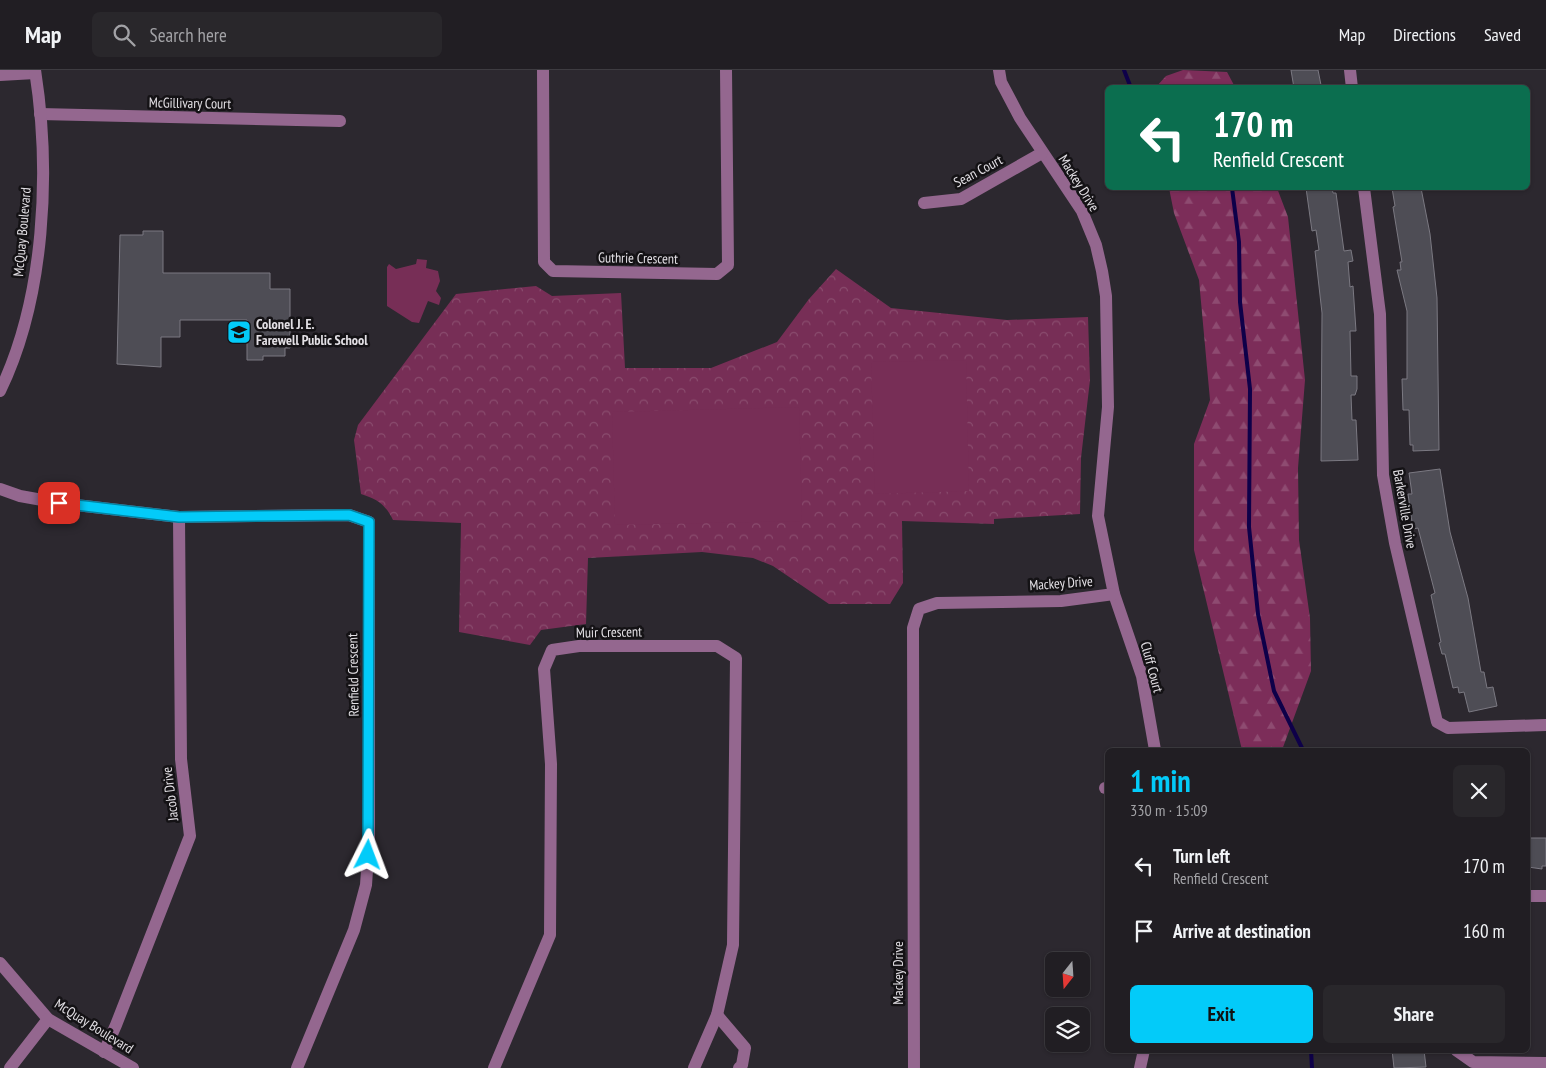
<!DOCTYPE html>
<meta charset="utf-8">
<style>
:root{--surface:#211e23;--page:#29272b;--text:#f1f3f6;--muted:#a2a2a6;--line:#3e3c41;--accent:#03cbf9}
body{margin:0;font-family:"PT Sans Narrow",sans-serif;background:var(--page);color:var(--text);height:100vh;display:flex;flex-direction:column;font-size:19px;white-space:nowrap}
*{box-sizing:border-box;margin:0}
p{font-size:16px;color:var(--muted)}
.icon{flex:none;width:28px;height:28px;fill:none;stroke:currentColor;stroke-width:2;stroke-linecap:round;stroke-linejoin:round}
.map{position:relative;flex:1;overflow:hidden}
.panel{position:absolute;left:1105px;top:678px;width:425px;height:305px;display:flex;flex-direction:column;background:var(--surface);border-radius:8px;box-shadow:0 1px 4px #0004,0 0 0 1px var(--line)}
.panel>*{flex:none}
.guide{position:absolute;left:1105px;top:15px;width:425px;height:105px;border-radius:8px;box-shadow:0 1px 4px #0004,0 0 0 1px var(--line);background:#0b6e4f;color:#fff;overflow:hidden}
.needle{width:32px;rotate:197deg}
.controls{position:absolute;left:1045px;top:882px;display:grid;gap:10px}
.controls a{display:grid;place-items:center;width:45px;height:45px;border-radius:8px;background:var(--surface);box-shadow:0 1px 4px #0004,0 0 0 1px var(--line);font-size:25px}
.pin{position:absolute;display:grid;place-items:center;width:42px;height:42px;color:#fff;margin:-21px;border-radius:10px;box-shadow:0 2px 8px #0006}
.me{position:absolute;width:55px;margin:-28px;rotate:3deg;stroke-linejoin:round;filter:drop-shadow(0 0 4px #0008)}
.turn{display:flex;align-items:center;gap:18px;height:105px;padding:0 25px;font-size:22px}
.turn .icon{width:65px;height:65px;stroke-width:2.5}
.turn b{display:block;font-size:35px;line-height:42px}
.round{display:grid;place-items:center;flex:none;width:52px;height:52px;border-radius:8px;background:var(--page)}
.overview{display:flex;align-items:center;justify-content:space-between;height:85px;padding:0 25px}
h1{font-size:30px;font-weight:700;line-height:38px;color:var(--accent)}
.primary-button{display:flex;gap:10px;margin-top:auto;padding:10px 25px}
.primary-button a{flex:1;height:58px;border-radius:8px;background:var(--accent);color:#111;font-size:20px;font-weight:700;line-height:58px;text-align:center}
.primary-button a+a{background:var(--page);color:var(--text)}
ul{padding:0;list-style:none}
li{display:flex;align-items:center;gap:15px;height:65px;padding:0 25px}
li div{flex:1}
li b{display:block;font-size:19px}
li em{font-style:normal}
header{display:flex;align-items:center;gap:30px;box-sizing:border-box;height:70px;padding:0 25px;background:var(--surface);border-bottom:1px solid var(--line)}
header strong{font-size:24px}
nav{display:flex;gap:28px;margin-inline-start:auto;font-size:18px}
.search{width:350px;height:45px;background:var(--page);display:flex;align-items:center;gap:12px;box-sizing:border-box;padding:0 18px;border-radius:8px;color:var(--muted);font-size:19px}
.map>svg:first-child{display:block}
</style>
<header>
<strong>Map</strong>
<div class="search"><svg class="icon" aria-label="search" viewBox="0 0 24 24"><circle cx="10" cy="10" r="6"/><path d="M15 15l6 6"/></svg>Search here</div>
<nav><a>Map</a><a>Directions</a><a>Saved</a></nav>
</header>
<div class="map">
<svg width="1546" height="998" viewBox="0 0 1546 998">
<defs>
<pattern id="forest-firs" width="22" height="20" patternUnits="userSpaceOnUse" patternTransform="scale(1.25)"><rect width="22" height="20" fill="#7c2d59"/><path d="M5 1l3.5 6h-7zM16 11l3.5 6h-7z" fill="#8e4b71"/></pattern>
<pattern id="park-crowns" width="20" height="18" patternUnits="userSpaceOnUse" patternTransform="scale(1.25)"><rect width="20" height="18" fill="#772e56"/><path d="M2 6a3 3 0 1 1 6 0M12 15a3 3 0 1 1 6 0" fill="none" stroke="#8a4c6e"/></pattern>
</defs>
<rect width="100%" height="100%" fill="#2c282f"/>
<!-- forest -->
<g fill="url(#forest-firs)">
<polygon points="1183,0 1227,2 1235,17 1156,17 1166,6"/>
<polygon points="1169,118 1277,118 1288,147 1305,310 1298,398 1299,470 1310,548 1311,601 1282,680 1242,680 1194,480 1194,374 1210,330 1199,210 1174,143"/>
</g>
<!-- park -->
<path fill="url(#park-crowns)" d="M836 199 891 238 1007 250 1088 247 1090 310 1081 388 1080 444 994 449V454L902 451 903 513 890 534H829L773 496 753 488 702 482 588 488 586 554 541 560 530 575 459 562 461 453 393 450C386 435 377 429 361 424L354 370 358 355 456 224 536 216 552 226 621 223 625 298H711L777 272 809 229Z"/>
<!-- pitch -->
<g fill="#772e56">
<polygon points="417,189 427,190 426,198 438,201 440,211 436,221 441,228 439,235 428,231 419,253 412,252 387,236 387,197 389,194 396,199 416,194"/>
<polygon points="966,290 969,421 875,424 871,292"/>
<polygon points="799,337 802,451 615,455 612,342"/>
</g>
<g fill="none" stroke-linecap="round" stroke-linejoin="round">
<!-- stream -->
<g stroke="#0e0049" stroke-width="4">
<polyline points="1124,0 1131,18"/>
<polyline points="1232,118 1239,172 1240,232 1250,319 1249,457 1258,544 1274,621 1303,680"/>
<polyline points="1311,980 1312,998"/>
</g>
</g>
<!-- building -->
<g fill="#4e4d55" stroke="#7b7982">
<polygon points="1291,0 1318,0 1321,15 1294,18"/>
<polygon points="1306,118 1332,118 1333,123 1336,123 1344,181 1351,180 1353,191 1348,192 1350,217 1353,216 1356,261 1350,261 1351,306 1357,306 1357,319 1355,325 1351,325 1352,350 1356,350 1358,390 1321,391 1322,243 1315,181 1319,180 1316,160 1312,161"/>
<polygon points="1392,118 1421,118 1430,164 1437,228 1439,380 1413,381 1413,375 1410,375 1409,340 1403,340 1402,309 1407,309 1407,241 1397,200 1401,200 1400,192 1402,192 1393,137 1395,136"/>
<polygon points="143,161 163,161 163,203 270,203 270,219 290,219 290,278 285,278 285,286 263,286 263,290 247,290 247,250 180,250 180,267 161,267 161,297 117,294 120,165 143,165"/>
<polygon points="1440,399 1450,462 1468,528 1481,602 1484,602 1487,618 1493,617 1497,636 1469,642 1464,622 1459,623 1458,617 1453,618 1445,584 1442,584 1439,573 1441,572 1431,525 1435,523 1418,458 1413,459 1408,424 1412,424 1409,403"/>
<polygon points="1528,768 1546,768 1546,796 1542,796 1542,799 1528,797"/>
<polygon points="1392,980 1424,980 1426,997 1394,998"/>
</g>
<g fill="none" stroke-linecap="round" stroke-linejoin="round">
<!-- minor -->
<g stroke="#94678f" stroke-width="12">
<polyline points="543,0 544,192 553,201 717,204 728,195 726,0"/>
<polyline points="999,0 1001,12 1020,48 1082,141 1096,175 1102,201 1106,226 1108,337 1098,446 1114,524 1142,606 1155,680"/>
<polyline points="1350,0 1352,18"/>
<polyline points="0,5 35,3"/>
<polyline points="40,44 340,51"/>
<polyline points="1364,118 1380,244 1383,405 1395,473 1437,652 1448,658 1546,655"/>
<polyline points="924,133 961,129 1042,83"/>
<path d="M0 321C45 228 51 101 35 0"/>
<polyline points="0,419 20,426 59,433 179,447 349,445 369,452 369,771 366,815 354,860 297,998"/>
<polyline points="1105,718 1108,718"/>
<polyline points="1528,826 1546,826"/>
<polyline points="0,893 48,949 133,998"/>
<polyline points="717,945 745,978 742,995 739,998"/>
<polyline points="1456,980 1473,992 1546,993"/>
<polyline points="104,982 116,955 190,766 181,689 179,447"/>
<polyline points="10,998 48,949"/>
<polyline points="494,998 550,865 551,694 544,599 552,580 579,576 717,576 736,588 733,875 717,945 694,998"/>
<polyline points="914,998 913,558 919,539 937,533 1061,531 1114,524"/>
<polyline points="1140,998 1144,980"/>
</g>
</g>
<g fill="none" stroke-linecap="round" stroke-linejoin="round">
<!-- route casing -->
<g stroke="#0284a2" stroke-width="12">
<polyline id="route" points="59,433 179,447 349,445 369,452 368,785"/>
</g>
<!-- route -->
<use href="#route" stroke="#03cbf9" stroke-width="9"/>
</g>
<!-- icons -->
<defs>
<g id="school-square" transform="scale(1.25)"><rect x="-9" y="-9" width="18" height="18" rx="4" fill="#03cbf9" stroke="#141215"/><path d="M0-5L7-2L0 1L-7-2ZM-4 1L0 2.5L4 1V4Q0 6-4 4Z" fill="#111"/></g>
</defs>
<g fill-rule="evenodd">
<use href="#school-square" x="239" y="262"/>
</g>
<g text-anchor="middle" stroke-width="5" stroke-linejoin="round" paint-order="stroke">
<!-- street labels -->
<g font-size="14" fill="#e3e0e5" stroke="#141215">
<text transform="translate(190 33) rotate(1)" y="5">McGillivary Court</text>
<text transform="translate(978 101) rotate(-28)" y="5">Sean Court</text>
<text transform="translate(1079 113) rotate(58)" y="5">Mackey Drive</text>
<text transform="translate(22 162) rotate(-85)" y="5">McQuay Boulevard</text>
<text transform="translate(638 188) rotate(1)" y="5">Guthrie Crescent</text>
<text transform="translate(1405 439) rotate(80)" y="5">Barkerville Drive</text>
<text transform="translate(1061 513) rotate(-4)" y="5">Mackey Drive</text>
<text transform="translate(609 562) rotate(-1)" y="5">Muir Crescent</text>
<text transform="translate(1152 597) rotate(75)" y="5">Cluff Court</text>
<text transform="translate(353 605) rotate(-91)" y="5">Renfield Crescent</text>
<text transform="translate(170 724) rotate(-97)" y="5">Jacob Drive</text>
<text transform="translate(898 903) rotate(-90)" y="5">Mackey Drive</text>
<text transform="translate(94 956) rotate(32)" y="5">McQuay Boulevard</text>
</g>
<!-- poi labels -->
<g font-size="14" font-weight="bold" fill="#e3e0e5" stroke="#141215" text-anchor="start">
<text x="256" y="259">Colonel J. E.<tspan x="256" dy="16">Farewell Public School</tspan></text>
</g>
</g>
</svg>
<div class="controls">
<a><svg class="needle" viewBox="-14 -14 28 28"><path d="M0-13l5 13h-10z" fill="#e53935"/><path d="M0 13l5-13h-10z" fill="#a2a2a6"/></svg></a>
<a><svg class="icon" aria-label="layers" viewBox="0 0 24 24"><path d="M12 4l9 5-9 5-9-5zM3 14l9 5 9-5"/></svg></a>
</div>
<div class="pin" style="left:59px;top:433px;background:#d93025"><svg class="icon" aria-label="arrive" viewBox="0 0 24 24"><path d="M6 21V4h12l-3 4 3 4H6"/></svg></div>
<svg class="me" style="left:368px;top:785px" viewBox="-20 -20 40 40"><path d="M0-17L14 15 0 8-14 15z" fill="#03cbf9" stroke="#fff" stroke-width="4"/></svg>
<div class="guide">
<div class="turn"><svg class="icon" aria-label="left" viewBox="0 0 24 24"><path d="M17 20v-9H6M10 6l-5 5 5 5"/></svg><div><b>170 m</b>Renfield Crescent</div></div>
</div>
<section class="panel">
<div class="overview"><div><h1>1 min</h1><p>330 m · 15:09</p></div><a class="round"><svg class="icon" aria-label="close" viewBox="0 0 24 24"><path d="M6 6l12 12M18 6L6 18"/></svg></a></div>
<ul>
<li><svg class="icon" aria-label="left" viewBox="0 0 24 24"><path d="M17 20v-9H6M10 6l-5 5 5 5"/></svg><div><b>Turn left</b><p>Renfield Crescent</p></div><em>170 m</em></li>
<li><svg class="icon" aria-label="arrive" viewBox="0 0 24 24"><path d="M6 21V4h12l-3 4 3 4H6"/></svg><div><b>Arrive at destination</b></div><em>160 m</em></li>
</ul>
<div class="primary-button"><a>Exit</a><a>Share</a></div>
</section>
</div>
